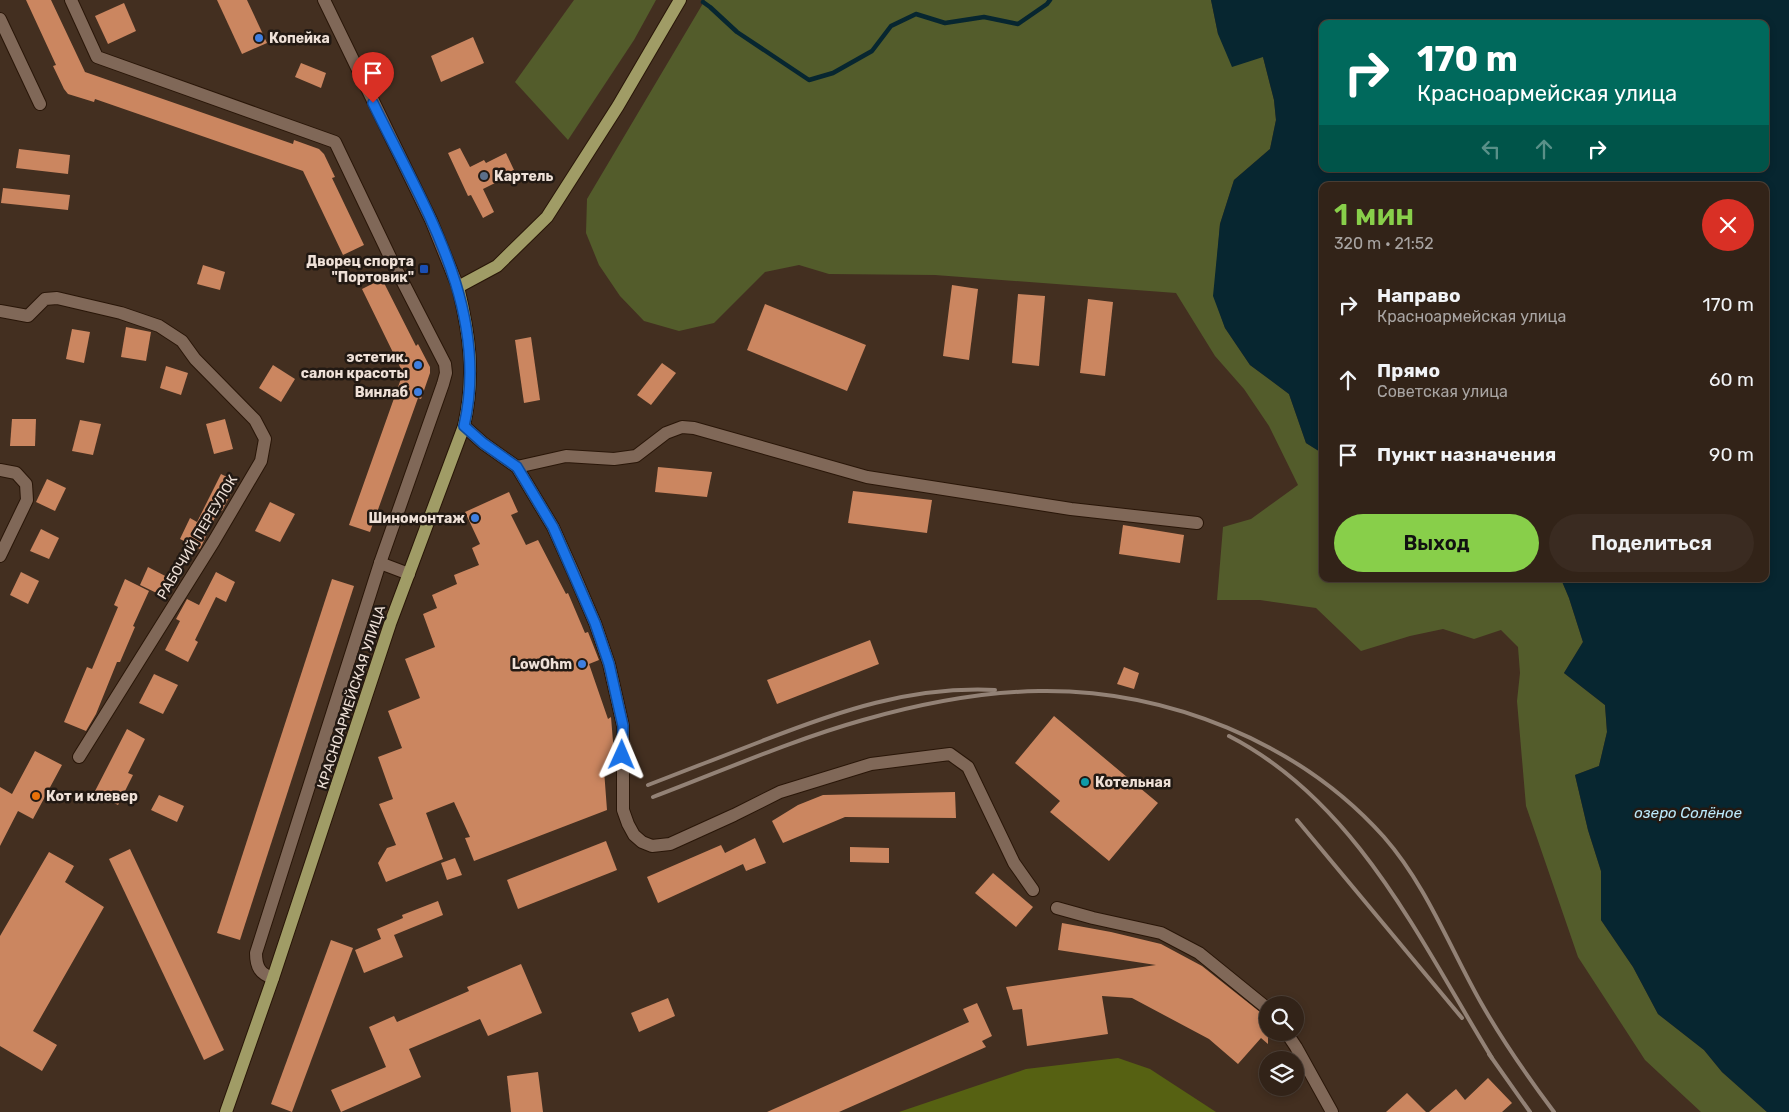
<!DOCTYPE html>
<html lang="ru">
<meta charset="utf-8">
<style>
:root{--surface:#322318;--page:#3a2b21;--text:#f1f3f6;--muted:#a8a4a2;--line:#4d4037;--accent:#88cf4a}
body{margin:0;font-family:Rubik,sans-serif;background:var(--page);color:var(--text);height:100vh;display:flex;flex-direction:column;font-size:19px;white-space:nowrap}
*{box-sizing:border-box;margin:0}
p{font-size:16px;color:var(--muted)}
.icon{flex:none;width:28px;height:28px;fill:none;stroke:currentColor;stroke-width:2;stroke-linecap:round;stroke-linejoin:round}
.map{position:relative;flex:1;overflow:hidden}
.drawer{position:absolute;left:1319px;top:182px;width:450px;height:400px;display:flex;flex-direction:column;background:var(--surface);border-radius:10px;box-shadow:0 2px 8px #0003,0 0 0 1px var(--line)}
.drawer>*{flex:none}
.banner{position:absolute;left:1319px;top:20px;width:450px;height:152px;border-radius:10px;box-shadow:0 2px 8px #0003,0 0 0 1px var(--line);background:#00695c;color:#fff;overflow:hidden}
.buttons{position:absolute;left:1259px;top:996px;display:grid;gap:10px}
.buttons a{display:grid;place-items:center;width:45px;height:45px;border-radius:50%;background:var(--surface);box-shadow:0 2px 8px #0003,0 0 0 1px var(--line);font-size:25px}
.pin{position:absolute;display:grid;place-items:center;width:42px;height:42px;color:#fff;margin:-51px -21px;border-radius:50% 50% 50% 0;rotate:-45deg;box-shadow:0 0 5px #0007}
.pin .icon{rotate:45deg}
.me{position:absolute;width:55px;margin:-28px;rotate:1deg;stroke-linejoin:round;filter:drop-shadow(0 0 4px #0008)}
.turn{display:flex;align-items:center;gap:18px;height:105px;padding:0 15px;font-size:22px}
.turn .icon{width:65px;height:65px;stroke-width:2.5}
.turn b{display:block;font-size:35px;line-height:42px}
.lanes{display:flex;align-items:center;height:48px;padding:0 15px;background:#0003;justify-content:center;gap:25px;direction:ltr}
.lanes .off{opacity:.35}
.round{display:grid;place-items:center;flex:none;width:52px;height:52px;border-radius:26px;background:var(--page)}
.headline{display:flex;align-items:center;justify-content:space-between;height:85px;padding:0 15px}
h1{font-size:30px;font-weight:600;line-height:38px;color:var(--accent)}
.button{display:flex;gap:10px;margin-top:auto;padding:10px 15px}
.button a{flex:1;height:58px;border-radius:30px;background:var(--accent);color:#111;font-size:20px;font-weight:600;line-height:58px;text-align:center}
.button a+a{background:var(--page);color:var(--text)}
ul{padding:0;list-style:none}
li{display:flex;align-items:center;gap:15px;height:75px;padding:0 15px}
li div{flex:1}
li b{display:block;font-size:19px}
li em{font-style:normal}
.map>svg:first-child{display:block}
</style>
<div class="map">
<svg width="1789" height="1112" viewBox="0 0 1789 1112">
<rect width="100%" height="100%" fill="#432f20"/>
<!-- green -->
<g fill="#535c2b">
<polygon points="574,0 656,0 634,40 568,140 515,82"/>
<polygon points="705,0 1211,0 1218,34 1263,57 1274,100 1276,120 1270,149 1234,180 1220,224 1214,296 1225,328 1250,365 1289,394 1306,443 1322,453 1322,579 1561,579 1569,598 1583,642 1564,673 1605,705 1607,732 1599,766 1575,775 1588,830 1601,871 1601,920 1633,967 1658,1014 1704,1050 1722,1072 1767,1112 1701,1112 1645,1060 1578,957 1526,806 1517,701 1520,673 1518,647 1501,630 1474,639 1443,629 1410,636 1361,651 1316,608 1260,600 1217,600 1223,527 1251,519 1298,485 1269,426 1244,389 1215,356 1176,293 935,275 829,274 799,265 765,272 714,323 679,331 644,321 620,296 599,265 586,233 587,199"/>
</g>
<!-- forest -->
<polygon fill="#566112" points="1118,1058 1150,1069 1216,1112 899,1112 1026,1069"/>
<!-- water -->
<path fill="#072630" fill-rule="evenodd" d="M1211 0H1789V1112H1767L1722 1072 1704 1050 1658 1014 1633 967 1601 920V871L1588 830 1575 775 1599 766 1607 732 1605 705 1564 673 1583 642 1569 598 1561 579H1765V186H1322V453L1306 443 1289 394 1250 365 1225 328 1213 296 1220 224 1234 180 1270 149 1276 120 1274 100 1263 57 1232 67 1218 34ZM1322 24H1765V169H1322Z"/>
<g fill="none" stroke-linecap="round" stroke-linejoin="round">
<!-- stream -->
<polyline stroke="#072630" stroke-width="4.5" points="703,2 710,7 737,32 809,80 833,73 872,51 891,26 916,14 945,23 984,17 1018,24 1047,4 1050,0"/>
</g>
<!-- building -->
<g fill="#cb8660">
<polygon points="26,0 51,0 85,72 293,144 294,140 319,149 324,154 335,177 332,178 364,245 343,255 303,171 95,99 94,102 68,94 64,89 53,66 56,65"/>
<polygon points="217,0 247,0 267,43 242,54"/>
<polygon points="124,3 136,31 108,44 95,16"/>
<polygon points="473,37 484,63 441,82 431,56"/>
<polygon points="301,63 326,73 321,88 295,77"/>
<polygon points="460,148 470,167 484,160 486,163 506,153 514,170 494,180 495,183 483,189 494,212 483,218 471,195 468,196 448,153"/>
<polygon points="19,149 70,155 68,174 16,168"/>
<polygon points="3,188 70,195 68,210 1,203"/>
<polygon points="203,265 225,272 220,290 197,284"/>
<polygon points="382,279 416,346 418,344 430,367 430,373 421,399 418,398 370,532 349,525 403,373 362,289"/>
<polygon points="952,285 978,289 969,360 943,356"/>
<polygon points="1018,294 1045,296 1039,366 1012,363"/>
<polygon points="1088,299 1113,302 1105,376 1080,373"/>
<polygon points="765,304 866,345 847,391 747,350"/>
<polygon points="126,327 151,332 146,361 121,357"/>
<polygon points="72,329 90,332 84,363 66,359"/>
<polygon points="531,337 540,400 524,403 515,340"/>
<polygon points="662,363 676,373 651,405 637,395"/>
<polygon points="273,365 295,379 281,402 259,388"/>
<polygon points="166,366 188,373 181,395 160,388"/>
<polygon points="12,419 36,419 35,446 10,446"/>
<polygon points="225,419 233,449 214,454 206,424"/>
<polygon points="80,420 101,424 93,455 72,451"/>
<polygon points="658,467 712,472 707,497 655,492"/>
<polygon points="221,474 237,482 222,511 219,509 200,549 180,539 190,518 197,522"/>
<polygon points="47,479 66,488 55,511 36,502"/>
<polygon points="853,491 932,500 927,533 848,523"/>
<polygon points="509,492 518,512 511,515 526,545 538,540 566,594 568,593 585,633 588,632 599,660 589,664 608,719 611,717 615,766 604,770 607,810 474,861 465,838 470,837 454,802 426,813 443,859 386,882 378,863 387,848 396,845 379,804 393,799 378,757 402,748 388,711 420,698 405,659 435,647 423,614 437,608 432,595 457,584 454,575 479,565 472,548 480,544 465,512"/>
<polygon points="270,502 295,514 280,542 255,531"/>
<polygon points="1123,525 1184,535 1180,563 1119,554"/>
<polygon points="41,529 59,538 49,559 30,551"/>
<polygon points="148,567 171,579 163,596 140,585"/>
<polygon points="21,572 39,581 28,604 10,595"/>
<polygon points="216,572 235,582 226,602 216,597 195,640 198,642 188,662 165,650 180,621 176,619 187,599 199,605"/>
<polygon points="125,579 149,591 133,626 135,627 120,662 117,662 96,714 86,731 64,722 87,667 92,669 118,607 114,605"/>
<polygon points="332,579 354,586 240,940 217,933"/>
<polygon points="870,640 879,664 777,704 767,680"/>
<polygon points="1124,667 1139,673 1134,689 1117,684"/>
<polygon points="154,674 178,685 163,714 139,703"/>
<polygon points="1054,716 1158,803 1109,861 1050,812 1060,801 1015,763"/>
<polygon points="127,729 145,739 128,773 133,775 118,805 94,793"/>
<polygon points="35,751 62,765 33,819 18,811 0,846 0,787 12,794"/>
<polygon points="955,792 956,818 845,817 783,843 772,821 798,805 823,795"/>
<polygon points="159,795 184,806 177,822 151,810"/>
<polygon points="755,838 766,863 746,871 743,864 658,903 647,877 721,845 725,853"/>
<polygon points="606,841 617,870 518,909 507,880"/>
<polygon points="850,847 889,848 889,863 850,862"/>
<polygon points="130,849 224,1050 204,1060 109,859"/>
<polygon points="49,852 74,866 65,882 104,907 33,1031 57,1045 42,1071 0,1046 0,936"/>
<polygon points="455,858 462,875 447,880 441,863"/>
<polygon points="993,873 1033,907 1016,927 975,893"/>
<polygon points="438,901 443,915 394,935 403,957 364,973 355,950 381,939 377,929 403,918 402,915"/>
<polygon points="1062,923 1111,932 1161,944 1202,966 1265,1016 1268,1020 1268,1044 1261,1038 1238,1064 1209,1039 1132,998 1102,996 1108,1034 1027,1046 1022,1009 1013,1010 1006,987 1156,965 1058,950"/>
<polygon points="331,940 353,948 292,1112 271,1104"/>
<polygon points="521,964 542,1013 488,1036 480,1019 409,1049 421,1077 341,1112 331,1090 386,1067 369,1027 394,1016 397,1022 469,991 467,987"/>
<polygon points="668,998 675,1016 639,1032 631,1013"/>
<polygon points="977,1003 992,1036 982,1041 986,1047 839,1112 767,1112 969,1022 963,1009"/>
<polygon points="538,1072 543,1112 511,1112 507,1076"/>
<polygon points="1488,1078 1512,1103 1502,1112 1429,1112 1456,1089 1465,1100"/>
<polygon points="1407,1093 1426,1112 1386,1112"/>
</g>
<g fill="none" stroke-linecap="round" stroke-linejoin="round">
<!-- minor casing -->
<g stroke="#291608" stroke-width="14">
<g id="minor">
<path d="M71 0 97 57 335 142 391 259 445 364 446 373 443 384 380 563 256 953C256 967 260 974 273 978"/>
<polyline points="324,0 431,220 458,287"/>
<polyline points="0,19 40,104"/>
<polyline points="0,311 28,316 45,299 57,298 121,313 159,326 182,341 195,359 255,420 265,439 261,461 214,541 79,757"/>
<polyline points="464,426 483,443 517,467 553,527 574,574 595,623 609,664 623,726 623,810 628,824 634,835 642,842 652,846 670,844 734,815 780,792 871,764 950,754 968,767 1014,863 1033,890"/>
<polyline points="517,467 566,456 614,459 636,456 666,433 682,427 694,428 867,477 1071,509 1197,523"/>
<polyline points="0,470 16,473 26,484 27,500 0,556"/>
<polyline points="380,563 409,574"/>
<polyline points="1057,908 1093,918 1161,933 1199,953 1268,1009"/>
<polyline points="1286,1032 1296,1047 1332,1112"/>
</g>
</g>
<!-- major casing -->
<g stroke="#291608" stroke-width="14">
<path id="major" d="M226 1112 273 978 390 624 464 426C475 376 470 336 458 287L497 266 547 217 618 106 680 0"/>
</g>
<!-- minor -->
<use href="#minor" stroke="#806858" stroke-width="12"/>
<!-- major -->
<use href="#major" stroke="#a09c66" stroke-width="12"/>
<!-- rail -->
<g stroke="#938276" stroke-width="4">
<path d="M1229 736C1357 802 1420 941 1492 1058"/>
<path d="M648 785C686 770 724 756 762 741 839 711 911 686 995 690"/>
<path d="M653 797C722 771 792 740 863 720 919 704 980 692 1039 691 1166 689 1299 742 1384 837 1426 885 1449 946 1480 1001 1502 1040 1527 1076 1554 1112"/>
<polyline points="1297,820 1462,1018"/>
<polyline points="1489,1054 1530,1112"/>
</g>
</g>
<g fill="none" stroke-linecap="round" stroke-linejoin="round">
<!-- route casing -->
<g stroke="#114b97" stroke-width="12">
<path id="route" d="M373 103C422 204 491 308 464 426L483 443 517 467 553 527 595 623 609 664 623 726 622 755"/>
</g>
<!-- route -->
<use href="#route" stroke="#1a73e8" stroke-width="9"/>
</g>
<!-- markers -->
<g fill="#3f7fe0" stroke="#221913" stroke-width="2">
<circle cx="259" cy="38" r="5"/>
<circle cx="418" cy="365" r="5"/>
<circle cx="418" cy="392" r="5"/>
<circle cx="475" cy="518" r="5"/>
<circle cx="582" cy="664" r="5"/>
</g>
<circle fill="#5c6f8a" stroke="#221913" stroke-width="2" cx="484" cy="176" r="5"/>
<rect fill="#1a4fb4" stroke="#221913" stroke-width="2" x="419" y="264" width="10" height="10" rx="2.5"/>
<circle fill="#0f9aa8" stroke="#221913" stroke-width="2" cx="1085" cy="782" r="5"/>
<circle fill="#e8710a" stroke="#221913" stroke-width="2" cx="36" cy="796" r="5"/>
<g text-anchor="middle" stroke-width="5" stroke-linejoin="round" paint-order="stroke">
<!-- poi labels -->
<g font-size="14" font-weight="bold" fill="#eee0d7" stroke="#221913" text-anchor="end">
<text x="269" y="43" text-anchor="start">Копейка</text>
<text x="494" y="181" text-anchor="start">Картель</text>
<text x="414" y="266">Дворец спорта<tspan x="414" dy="16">"Портовик"</tspan></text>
<text x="408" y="362">эстетик.<tspan x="408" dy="16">салон красоты</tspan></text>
<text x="408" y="397">Винлаб</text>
<text x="465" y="523">Шиномонтаж</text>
<text x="572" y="669">LowOhm</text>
<text x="1095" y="787" text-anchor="start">Котельная</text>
<text x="46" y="801" text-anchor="start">Кот и клевер</text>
</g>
<!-- street labels -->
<g font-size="14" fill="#eee0d7" stroke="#221913">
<text transform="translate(197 537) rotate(-59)" y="5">РАБОЧИЙ ПЕРЕУЛОК</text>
<text transform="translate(351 697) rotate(-72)" y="5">КРАСНОАРМЕЙСКАЯ УЛИЦА</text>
</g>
<!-- water labels -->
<g font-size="15" font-style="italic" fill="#bce9fa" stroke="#221913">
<text x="1688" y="818">озеро Солёное</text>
</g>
</g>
</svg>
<div class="buttons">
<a><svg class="icon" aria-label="search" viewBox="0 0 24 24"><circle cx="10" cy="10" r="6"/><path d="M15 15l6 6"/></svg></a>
<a><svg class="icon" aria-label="layers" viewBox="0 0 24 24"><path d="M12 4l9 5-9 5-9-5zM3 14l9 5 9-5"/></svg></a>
</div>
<div class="pin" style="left:373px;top:103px;background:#d93025"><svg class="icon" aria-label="arrive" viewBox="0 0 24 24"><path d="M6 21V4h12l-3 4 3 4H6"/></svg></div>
<svg class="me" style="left:622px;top:755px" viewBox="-20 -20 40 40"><path d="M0-17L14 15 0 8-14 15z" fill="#1a73e8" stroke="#fff" stroke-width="4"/></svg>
<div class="banner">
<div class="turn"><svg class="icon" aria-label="right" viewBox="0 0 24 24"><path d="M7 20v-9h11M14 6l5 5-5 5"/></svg><div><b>170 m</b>Красноармейская улица</div></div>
<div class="lanes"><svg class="icon off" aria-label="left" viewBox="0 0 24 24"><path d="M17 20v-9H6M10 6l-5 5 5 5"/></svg><svg class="icon off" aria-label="ahead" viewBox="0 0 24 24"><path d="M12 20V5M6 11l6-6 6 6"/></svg><svg class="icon" aria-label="right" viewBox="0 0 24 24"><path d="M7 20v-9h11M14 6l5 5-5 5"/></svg></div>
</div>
<section class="drawer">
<div class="headline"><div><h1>1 мин</h1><p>320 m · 21:52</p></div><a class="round" style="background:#d93025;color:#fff"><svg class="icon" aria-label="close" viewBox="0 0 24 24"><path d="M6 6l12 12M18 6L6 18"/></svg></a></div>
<ul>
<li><svg class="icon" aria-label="right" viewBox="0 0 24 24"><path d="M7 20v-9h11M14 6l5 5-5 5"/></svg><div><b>Направо</b><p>Красноармейская улица</p></div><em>170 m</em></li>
<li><svg class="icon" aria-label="ahead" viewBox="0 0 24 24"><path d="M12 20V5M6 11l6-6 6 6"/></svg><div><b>Прямо</b><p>Советская улица</p></div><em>60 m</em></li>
<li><svg class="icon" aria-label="arrive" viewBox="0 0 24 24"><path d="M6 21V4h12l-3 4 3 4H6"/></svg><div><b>Пункт назначения</b></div><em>90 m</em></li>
</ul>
<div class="button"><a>Выход</a><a>Поделиться</a></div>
</section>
</div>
